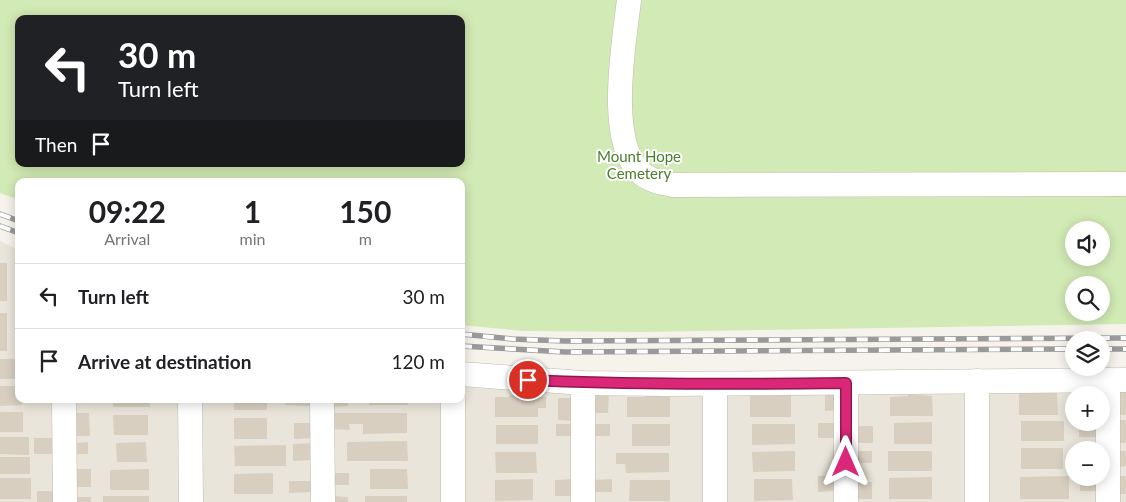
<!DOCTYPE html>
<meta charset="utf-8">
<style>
:root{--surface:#fff;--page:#f2f2f2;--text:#202124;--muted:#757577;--line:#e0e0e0}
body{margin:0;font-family:Lato,sans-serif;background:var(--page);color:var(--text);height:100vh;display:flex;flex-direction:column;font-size:19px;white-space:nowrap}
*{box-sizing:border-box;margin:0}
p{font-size:16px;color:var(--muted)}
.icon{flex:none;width:28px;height:28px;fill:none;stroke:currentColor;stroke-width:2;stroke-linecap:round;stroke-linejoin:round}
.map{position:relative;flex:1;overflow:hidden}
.details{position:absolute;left:15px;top:178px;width:450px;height:225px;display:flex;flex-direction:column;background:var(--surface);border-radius:10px;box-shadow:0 2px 12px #0003}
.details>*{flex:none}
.guide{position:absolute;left:15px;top:15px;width:450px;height:152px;border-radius:10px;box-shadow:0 2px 12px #0003;background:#202124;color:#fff;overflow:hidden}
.controls{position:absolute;left:1065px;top:221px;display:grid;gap:10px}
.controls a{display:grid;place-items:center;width:45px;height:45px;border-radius:50%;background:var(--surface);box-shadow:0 2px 12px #0003;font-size:25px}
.pin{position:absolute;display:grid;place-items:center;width:42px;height:42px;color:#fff;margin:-21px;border:2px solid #fff;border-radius:50%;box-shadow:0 1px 5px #0007}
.me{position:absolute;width:55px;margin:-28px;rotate:0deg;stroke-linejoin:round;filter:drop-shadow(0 0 4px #0008)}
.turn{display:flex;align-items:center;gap:18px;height:105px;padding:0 20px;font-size:22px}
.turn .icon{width:65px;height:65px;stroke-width:2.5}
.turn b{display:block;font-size:35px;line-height:42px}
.then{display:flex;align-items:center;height:48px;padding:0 20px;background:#0003;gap:10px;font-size:19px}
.eta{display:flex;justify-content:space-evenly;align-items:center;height:85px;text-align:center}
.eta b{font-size:30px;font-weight:700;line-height:35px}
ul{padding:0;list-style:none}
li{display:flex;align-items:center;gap:15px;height:65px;padding:0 20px;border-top:1px solid var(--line)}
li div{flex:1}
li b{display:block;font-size:19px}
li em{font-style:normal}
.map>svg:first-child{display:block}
</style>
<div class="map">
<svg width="1126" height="502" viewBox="0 0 1126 502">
<rect width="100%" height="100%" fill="#f6f3ec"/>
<!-- residential -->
<path fill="#eae5da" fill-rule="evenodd" d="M0 241 19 250V399H461V366L648 378 1126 374V502H0ZM1074 395H1101V422H1074ZM1074 450H1101V478H1074Z"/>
<!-- green -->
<path fill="#d2eab5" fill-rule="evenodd" d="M0 0H1126V324L642 332 523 331 461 325V181H19V200L0 193ZM19 19H461V164H19ZM1074 230H1101V258H1074ZM1074 285H1101V312H1074Z"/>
<!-- building -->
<g fill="#d8cfc1">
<rect x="0" y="263" width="7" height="38"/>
<rect x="0" y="313" width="7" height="38"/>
<rect x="0" y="359" width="19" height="20"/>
<polygon points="0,386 19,386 19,399 22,399 22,405 0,406"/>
<polygon points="591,392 609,392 608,413 591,413"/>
<rect x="1081" y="392" width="19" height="3"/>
<rect x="1115" y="392" width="11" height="23"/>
<polygon points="1019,393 1057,393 1058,415 1019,415"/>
<polygon points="908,394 932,396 933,416 890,416 890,397 908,396"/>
<polygon points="509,395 521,395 521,397 546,397 546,408 538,408 538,417 495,417 495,397 509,397"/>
<polygon points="645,395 670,397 670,417 627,417 627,397 645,397"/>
<rect x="750" y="395" width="41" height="22"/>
<polygon points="825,395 838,395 838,410 825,411"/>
<polygon points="558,398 574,398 574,421 558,420"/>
<rect x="113" y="399" width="37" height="8"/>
<rect x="234" y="399" width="33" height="11"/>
<polygon points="285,399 310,399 310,406 285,405"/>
<polygon points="330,399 354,399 354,403 348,403 348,406 330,407"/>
<rect x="369" y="399" width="39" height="6"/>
<rect x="0" y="412" width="23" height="20"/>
<polygon points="72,413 89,413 90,436 72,436"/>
<polygon points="331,413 407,413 407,433 363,434 363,424 349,424 350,430 331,429"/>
<polygon points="113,415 148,415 148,435 114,435"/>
<rect x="234" y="418" width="33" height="21"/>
<rect x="1116" y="420" width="10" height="23"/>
<rect x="1021" y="421" width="43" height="20"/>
<polygon points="932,422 932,444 894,444 894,423"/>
<rect x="1079" y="422" width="19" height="15"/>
<polygon points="294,423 312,423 312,438 294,439"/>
<polygon points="818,423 834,423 835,438 818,438"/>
<rect x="556" y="424" width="19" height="12"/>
<rect x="591" y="424" width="19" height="12"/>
<rect x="632" y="424" width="38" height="22"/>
<polygon points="752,424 795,424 795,444 752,445"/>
<rect x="496" y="425" width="42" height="19"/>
<rect x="853" y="426" width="20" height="17"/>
<polygon points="0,437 29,437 29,455 0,454"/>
<rect x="34" y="438" width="19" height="16"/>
<polygon points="407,441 408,461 347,461 347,442"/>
<polygon points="88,442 88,454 72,454 72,443"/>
<polygon points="146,442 147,462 117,462 116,443"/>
<polygon points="313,443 313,460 293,461 293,444"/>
<polygon points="286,445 286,466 235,466 234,446"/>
<rect x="1021" y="448" width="42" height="21"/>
<polygon points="795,451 795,471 753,472 752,452"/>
<rect x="855" y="451" width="17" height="12"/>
<rect x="888" y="451" width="44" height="20"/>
<polygon points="1116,451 1126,451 1126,466 1116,467"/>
<polygon points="495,452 536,452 537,473 496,473"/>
<polygon points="616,453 669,453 669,472 626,473 625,464 616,464"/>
<rect x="0" y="457" width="30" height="17"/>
<rect x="73" y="469" width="18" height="18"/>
<polygon points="149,469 149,490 110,490 110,470"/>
<polygon points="370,469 407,469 408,489 370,489"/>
<polygon points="273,473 273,494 234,494 234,474"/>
<rect x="330" y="473" width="19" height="12"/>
<polygon points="818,476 837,476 837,491 818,492"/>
<polygon points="1069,476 1069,499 1020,499 1020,477"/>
<rect x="1115" y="476" width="11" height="18"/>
<polygon points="932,477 932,499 889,499 889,478"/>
<rect x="0" y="478" width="31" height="21"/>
<rect x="1080" y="478" width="18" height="13"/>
<polygon points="533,479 533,500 495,501 495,480"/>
<polygon points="574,479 574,496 555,496 555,480"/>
<polygon points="612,479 612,492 593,492 593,480"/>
<polygon points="754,479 792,479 793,500 754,501"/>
<polygon points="630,480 670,480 670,501 629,501"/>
<polygon points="289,481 311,481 312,492 289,493"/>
<rect x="854" y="482" width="18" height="17"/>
<rect x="37" y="491" width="16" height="11"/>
<rect x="103" y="496" width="46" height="6"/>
<polygon points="330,496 348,497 348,502 330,502"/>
<rect x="365" y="496" width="42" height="6"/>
<rect x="73" y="497" width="18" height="5"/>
</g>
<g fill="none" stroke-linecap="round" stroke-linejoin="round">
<!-- minor casing -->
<g stroke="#c2bbae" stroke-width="25">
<g id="minor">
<path d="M629 0C624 43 606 142 641 173 650 181 662 183 673 185L1126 184"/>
<polyline points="461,374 583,383 666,384 1126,380"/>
<polyline points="1108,380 1108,502"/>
<polyline points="977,381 977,502"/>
<polyline points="583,383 583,502"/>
<polyline points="846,383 846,502"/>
<polyline points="715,384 715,502"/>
<polyline points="64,399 65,502"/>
<polyline points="190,399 191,502"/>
<polyline points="322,399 323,502"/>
<polyline points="453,399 453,502"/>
</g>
</g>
<!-- minor -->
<use href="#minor" stroke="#fff" stroke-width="24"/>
<!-- rail casing -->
<g stroke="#9a9a9a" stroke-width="5.5">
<g id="rail">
<polyline points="0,214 19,221"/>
<polyline points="0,226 19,233"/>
<polyline points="461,334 512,339 565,341 1126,338"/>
<polyline points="461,346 565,352 1074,349"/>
<polyline points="1101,349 1126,349"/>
</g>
</g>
<!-- rail -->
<use href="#rail" stroke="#fff" stroke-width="4" stroke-dasharray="11" stroke-linecap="butt"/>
</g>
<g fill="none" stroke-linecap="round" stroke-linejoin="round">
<!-- route casing -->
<g stroke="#8e194d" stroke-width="12">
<path id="route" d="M528 380C634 385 740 384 846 383V462"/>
</g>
<!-- route -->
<use href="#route" stroke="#db2777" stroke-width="9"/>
</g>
<g text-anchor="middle" stroke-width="4" stroke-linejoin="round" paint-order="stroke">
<!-- park labels -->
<g font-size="15" fill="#4a7f2a" stroke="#fff">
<text x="639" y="162">Mount Hope<tspan x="639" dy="17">Cemetery</tspan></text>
</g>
</g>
</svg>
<div class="controls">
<a><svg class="icon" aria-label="sound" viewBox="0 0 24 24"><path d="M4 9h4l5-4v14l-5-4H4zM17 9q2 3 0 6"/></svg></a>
<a><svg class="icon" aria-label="search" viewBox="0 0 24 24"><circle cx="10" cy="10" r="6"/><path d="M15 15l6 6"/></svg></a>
<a><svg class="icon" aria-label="layers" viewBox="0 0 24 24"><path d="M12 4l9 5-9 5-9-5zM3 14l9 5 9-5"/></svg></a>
<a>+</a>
<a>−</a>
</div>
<div class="pin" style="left:528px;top:380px;background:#d93025"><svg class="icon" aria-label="arrive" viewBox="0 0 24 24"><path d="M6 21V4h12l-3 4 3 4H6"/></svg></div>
<svg class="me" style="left:846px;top:462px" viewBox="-20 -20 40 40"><path d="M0-17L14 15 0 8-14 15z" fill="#db2777" stroke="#fff" stroke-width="4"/></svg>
<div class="guide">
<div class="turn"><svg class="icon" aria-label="left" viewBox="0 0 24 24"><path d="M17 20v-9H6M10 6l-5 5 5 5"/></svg><div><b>30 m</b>Turn left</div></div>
<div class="then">Then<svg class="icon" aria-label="arrive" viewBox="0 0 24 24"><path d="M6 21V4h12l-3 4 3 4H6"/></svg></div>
</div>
<section class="details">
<div class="eta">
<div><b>09:22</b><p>Arrival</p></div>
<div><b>1</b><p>min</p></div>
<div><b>150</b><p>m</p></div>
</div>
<ul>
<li><svg class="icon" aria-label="left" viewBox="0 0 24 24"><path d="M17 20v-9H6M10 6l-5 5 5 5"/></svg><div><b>Turn left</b></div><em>30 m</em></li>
<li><svg class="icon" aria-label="arrive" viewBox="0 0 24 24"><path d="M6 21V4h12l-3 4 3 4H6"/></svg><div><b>Arrive at destination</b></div><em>120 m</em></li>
</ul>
</section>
</div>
